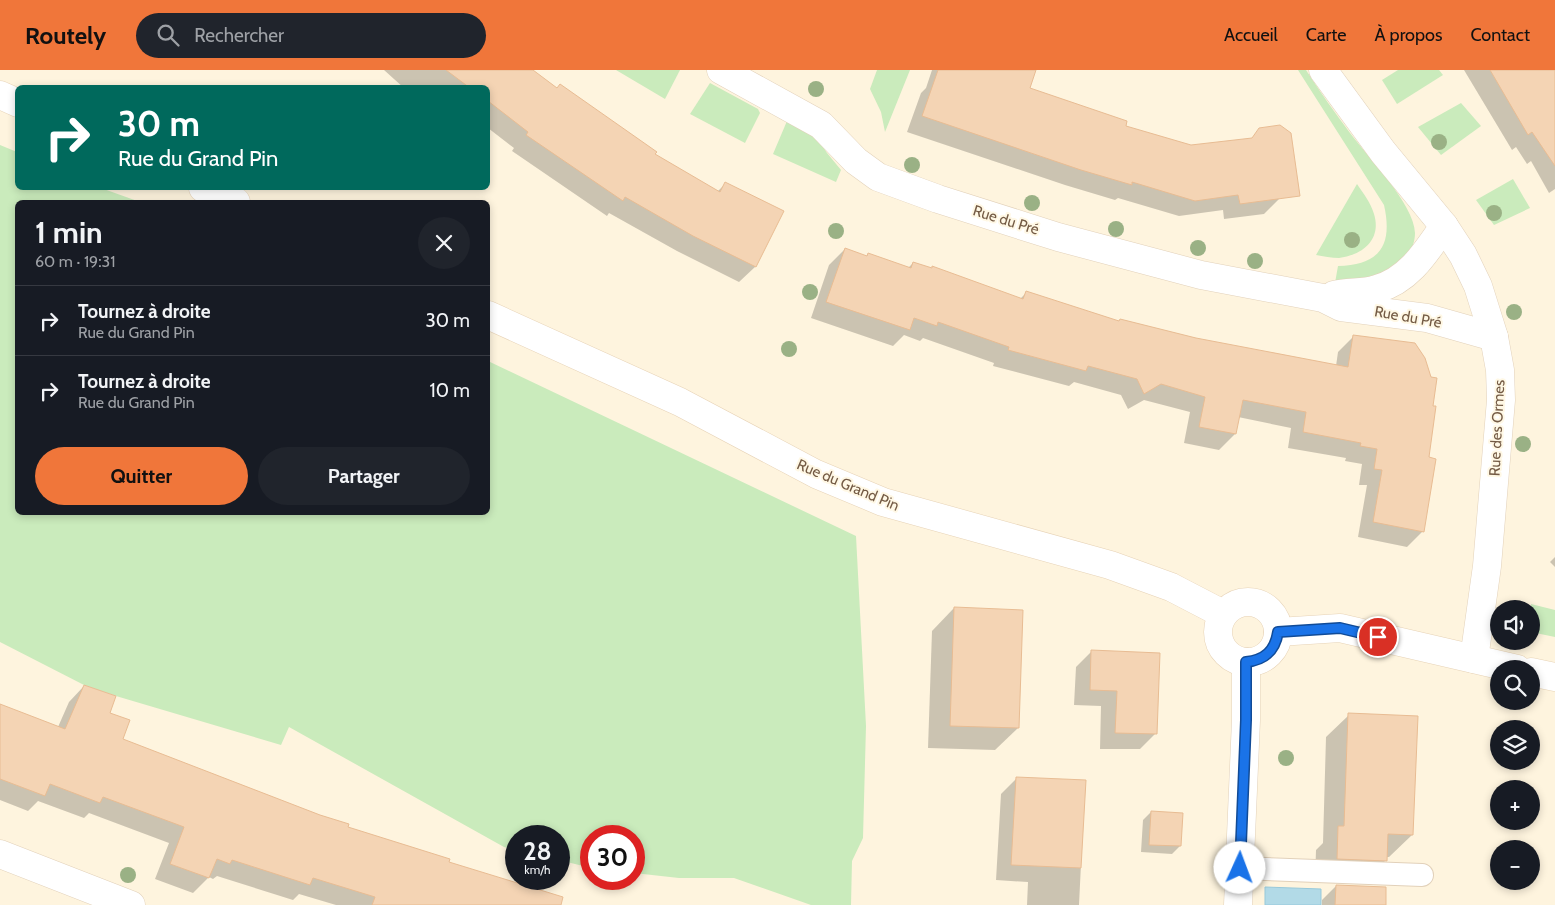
<!DOCTYPE html>
<html lang="fr">
<meta charset="utf-8">
<style>
:root{--surface:#171b24;--page:#20242c;--text:#f1f3f6;--muted:#9ea1a6;--line:#363941;--accent:#f0763a}
body{margin:0;font-family:Cabin,sans-serif;background:var(--page);color:var(--text);height:100vh;display:flex;flex-direction:column;font-size:19px;white-space:nowrap}
*{box-sizing:border-box;margin:0}
p{font-size:16px;color:var(--muted)}
.icon{flex:none;width:28px;height:28px;fill:none;stroke:currentColor;stroke-width:2;stroke-linecap:round;stroke-linejoin:round}
.map{position:relative;flex:1;overflow:hidden}
.sheet{position:absolute;left:15px;top:130px;width:475px;height:315px;display:flex;flex-direction:column;background:var(--surface);border-radius:8px;box-shadow:0 2px 8px #0003}
.sheet>*{flex:none}
.banner{position:absolute;left:15px;top:15px;width:475px;height:105px;border-radius:8px;box-shadow:0 2px 8px #0003;background:#00695c;color:#fff;overflow:hidden}
.buttons{position:absolute;left:1490px;top:530px;display:grid;gap:10px}
.buttons a{display:grid;place-items:center;width:50px;height:50px;border-radius:50%;background:var(--surface);box-shadow:0 2px 8px #0003;font-size:25px}
.speed{position:absolute;left:505px;top:755px;display:flex;gap:10px;font-size:25px;font-weight:700;text-align:center}
.speed>*{display:grid;place-content:center;width:65px;height:65px;border-radius:50%;background:var(--surface);box-shadow:0 2px 8px #0003;line-height:1}
.speed small{font-size:12px;font-weight:400}
.speed .limit{border:8px solid #d22;background:#fff;color:#111}
.pin{position:absolute;display:grid;place-items:center;width:42px;height:42px;color:#fff;margin:-21px;border:2px solid #fff;border-radius:50%;box-shadow:0 1px 5px #0007}
.me{position:absolute;width:55px;margin:-28px;rotate:2deg;stroke-linejoin:round;filter:drop-shadow(0 0 4px #0008)}
.turn{display:flex;align-items:center;gap:18px;height:105px;padding:0 20px;font-size:22px}
.turn .icon{width:65px;height:65px;stroke-width:2.5}
.turn b{display:block;font-size:35px;line-height:42px}
.round{display:grid;place-items:center;flex:none;width:52px;height:52px;border-radius:26px;background:var(--page)}
.overview{display:flex;align-items:center;justify-content:space-between;height:85px;padding:0 20px}
h1{font-size:30px;font-weight:700;line-height:38px}
.cta{display:flex;gap:10px;margin-top:auto;padding:10px 20px}
.cta a{flex:1;height:58px;border-radius:30px;background:var(--accent);color:#111;font-size:20px;font-weight:700;line-height:58px;text-align:center}
.cta a+a{background:var(--page);color:var(--text)}
ul{padding:0;list-style:none}
li{display:flex;align-items:center;gap:15px;height:70px;padding:0 20px;border-top:1px solid var(--line)}
li div{flex:1}
li b{display:block;font-size:19px}
li em{font-style:normal}
header{display:flex;align-items:center;gap:30px;box-sizing:border-box;height:70px;padding:0 25px;background:var(--accent);color:#111}
header strong{font-size:24px}
nav{display:flex;gap:28px;margin-inline-start:auto;font-size:18px}
.search{width:350px;height:45px;background:var(--page);display:flex;align-items:center;gap:12px;box-sizing:border-box;padding:0 18px;border-radius:28px;color:var(--muted);font-size:19px}
.map>svg:first-child{display:block}
</style>
<header>
<strong>Routely</strong>
<div class="search"><svg class="icon" aria-label="search" viewBox="0 0 24 24"><circle cx="10" cy="10" r="6"/><path d="M15 15l6 6"/></svg>Rechercher</div>
<nav><a>Accueil</a><a>Carte</a><a>À propos</a><a>Contact</a></nav>
</header>
<div class="map">
<svg width="1555" height="835" viewBox="0 0 1555 835">
<rect width="100%" height="100%" fill="#fef4de"/>
<!-- green -->
<g fill="#caebbc">
<polygon points="616,0 680,0 665,29"/>
<polygon points="877,0 910,0 885,62 881,42 870,19"/>
<path d="M1298 0H1306C1320 22 1335 43 1350 63 1368 87 1414 134 1415 163 1415 179 1404 191 1395 204L1335 213 1338 196C1380 195 1393 175 1384 135Z"/>
<polygon points="1398,0 1439,0 1443,5 1397,34 1382,10"/>
<polygon points="710,13 758,39 760,43 745,73 690,44"/>
<polygon points="1461,33 1481,56 1441,85 1418,57"/>
<polygon points="787,51 806,60 818,69 827,83 841,100 836,112 773,84"/>
<polygon points="0,75 17,82 18,118 101,118 140,132 18,132 18,442 488,442 488,291 856,466 866,656 863,768 852,791 851,835 811,835 734,808 679,808 634,803 634,766 591,766 591,798 559,790 559,766 516,766 516,780 504,777 289,657 281,675 116,626 84,615 0,572"/>
<polygon points="1513,109 1530,138 1494,155 1476,130"/>
<path d="M1357 114C1363 123 1371 133 1374 144 1382 170 1362 185 1339 188 1332 188 1323 186 1316 185Z"/>
<polygon points="1531,534 1555,540 1555,567 1531,562"/>
</g>
<!-- water -->
<polygon fill="#b2dae7" stroke="#97c9da" points="1265,817 1321,819 1321,835 1265,835"/>
<!-- shadow -->
<g fill="#0003">
<polygon points="384,0 531,0 556,20 653,85 717,122 726,113 782,141 755,197 739,212 677,181 609,143 607,146 512,81 514,78 488,58 488,18 404,18"/>
<polygon points="932,0 1025,0 1028,19 1124,57 1191,76 1244,70 1279,129 1264,144 1224,149 1223,140 1179,146 1118,128 1115,130 1065,115 907,62 921,23 926,18"/>
<polygon points="1464,0 1555,0 1555,119 1549,123 1531,91 1527,94 1516,77 1512,80"/>
<polygon points="845,179 866,187 868,184 908,198 913,193 1020,229 1026,223 1119,252 1195,269 1336,296 1338,282 1354,266 1428,388 1423,461 1407,477 1358,467 1367,415 1359,415 1362,394 1345,391 1346,388 1288,378 1291,358 1238,347 1235,364 1219,380 1184,373 1190,342 1144,330 1128,339 1121,325 1074,312 1069,316 993,296 994,293 923,268 920,271 904,265 893,276 811,248 829,195"/>
<polygon points="1555,487 1555,497 1550,492"/>
<polygon points="954,538 1018,658 995,680 928,678 932,561"/>
<polygon points="1092,581 1156,663 1140,679 1100,679 1101,636 1074,635 1076,597"/>
<polygon points="84,616 109,643 122,670 347,758 447,793 547,835 336,835 299,824 293,830 217,806 213,809 209,807 193,823 155,809 169,773 89,743 84,748 38,731 28,741 0,730 0,636 58,657 69,632"/>
<polygon points="1349,645 1412,765 1389,787 1386,787 1386,790 1364,812 1315,811 1316,780 1323,773 1326,667"/>
<polygon points="1017,708 1085,712 1079,835 1027,835 1028,812 996,810 1001,724"/>
<polygon points="1151,742 1180,776 1172,784 1141,782 1143,750"/>
<polygon points="1336,816 1384,835 1322,835 1322,830"/>
</g>
<!-- building -->
<g fill="#f4d4b4" stroke="#e8bc93">
<polygon points="446,0 533,0 557,18 560,14 657,82 655,84 720,122 725,112 784,141 756,197 693,166 625,127 623,131 526,65 528,62 488,31 488,18 470,18"/>
<polygon points="938,0 1036,0 1030,18 1127,51 1126,56 1191,75 1252,68 1259,58 1280,55 1291,63 1300,126 1240,134 1238,125 1195,131 1132,112 1132,115 1081,100 922,46"/>
<polygon points="1490,0 1555,0 1555,96 1532,62 1528,65"/>
<polygon points="845,178 867,186 868,183 911,198 913,192 932,198 932,196 1023,229 1026,221 1119,251 1120,249 1196,268 1348,297 1353,265 1415,273 1425,288 1431,307 1437,308 1433,336 1436,336 1429,387 1436,389 1424,462 1373,452 1382,400 1374,399 1377,379 1360,376 1361,373 1303,362 1306,342 1243,330 1236,364 1199,357 1205,327 1161,314 1144,324 1137,309 1088,296 1086,301 1008,280 1009,277 938,252 937,256 914,248 910,260 826,232"/>
<polygon points="954,537 1023,540 1019,658 950,656"/>
<polygon points="1091,580 1160,583 1157,664 1115,663 1117,621 1090,620"/>
<polygon points="84,615 116,626 110,643 130,650 123,669 320,745 349,754 348,757 450,789 449,792 563,827 561,835 372,835 375,827 313,808 310,815 232,790 230,794 217,789 209,808 170,794 184,757 103,727 100,733 50,714 45,726 0,709 0,634 65,659"/>
<polygon points="1348,643 1418,646 1413,765 1388,764 1387,791 1337,789 1338,756 1344,756"/>
<polygon points="1016,707 1086,710 1081,798 1011,795"/>
<polygon points="1151,741 1183,743 1181,776 1149,775"/>
<polygon points="1336,815 1386,817 1386,835 1335,835"/>
</g>
<g fill="none" stroke-linecap="round" stroke-linejoin="round">
<!-- lane casing -->
<g stroke="#e2d1ba" stroke-width="24">
<polyline id="lane" points="1240,798 1422,805"/>
</g>
<!-- street casing -->
<g stroke="#e2d1ba" stroke-width="29">
<g id="street">
<polyline points="721,0 821,55 856,91 878,107 938,129 1058,167 1201,205 1323,228 1341,237 1427,248 1494,267"/>
<polyline points="1323,0 1383,82 1444,156 1463,185 1478,216 1494,267 1500,300 1501,330 1487,496 1474,589"/>
<path d="M1334 225C1348 221 1363 224 1377 219 1409 210 1426 182 1444 156"/>
<polyline points="0,784 131,835"/>
<polyline points="1238,835 1246,650 1246,592"/>
</g>
</g>
<!-- secondary casing -->
<g stroke="#e7d3b7" stroke-width="29">
<g id="secondary">
<polyline points="0,25 18,33"/>
<polyline points="203,118 236,132"/>
<polyline points="488,245 680,332 816,404 883,432 1110,495 1171,517 1223,544"/>
<circle cx="1248" cy="562" r="30"/>
<polyline points="1278,562 1340,558 1517,599"/>
<polyline points="1531,602 1555,607"/>
</g>
</g>
<!-- lane -->
<use href="#lane" stroke="#fff" stroke-width="22"/>
<!-- street -->
<use href="#street" stroke="#fff" stroke-width="28"/>
<!-- secondary -->
<use href="#secondary" stroke="#fff" stroke-width="28"/>
</g>
<!-- trees -->
<g fill="#9ab185">
<circle cx="816" cy="19" r="8"/>
<circle cx="1439" cy="72" r="8"/>
<circle cx="912" cy="95" r="8"/>
<circle cx="1032" cy="133" r="8"/>
<circle cx="1494" cy="143" r="8"/>
<circle cx="1116" cy="159" r="8"/>
<circle cx="836" cy="161" r="8"/>
<circle cx="1352" cy="170" r="8"/>
<circle cx="1198" cy="178" r="8"/>
<circle cx="1255" cy="191" r="8"/>
<circle cx="810" cy="222" r="8"/>
<circle cx="1514" cy="242" r="8"/>
<circle cx="789" cy="279" r="8"/>
<circle cx="1523" cy="374" r="8"/>
<circle cx="1286" cy="688" r="8"/>
<circle cx="128" cy="805" r="8"/>
</g>
<g fill="none" stroke-linecap="round" stroke-linejoin="round">
<!-- route casing -->
<g stroke="#114b97" stroke-width="12">
<path id="route" d="M1240 798 1246 650V592C1265 590 1275 581 1278 562L1340 558 1378 567"/>
</g>
<!-- route -->
<use href="#route" stroke="#1a73e8" stroke-width="9"/>
</g>
<g text-anchor="middle" stroke-width="4" stroke-linejoin="round" paint-order="stroke">
<!-- street labels -->
<g font-size="15" fill="#745b45" stroke="#fff8e5">
<text transform="translate(1006 150) rotate(17)" y="5">Rue du Pré</text>
<text transform="translate(1408 247) rotate(10)" y="5">Rue du Pré</text>
<text transform="translate(1497 358) rotate(-87)" y="5">Rue des Ormes</text>
<text transform="translate(848 415) rotate(23)" y="5">Rue du Grand Pin</text>
</g>
</g>
</svg>
<div class="buttons">
<a><svg class="icon" aria-label="sound" viewBox="0 0 24 24"><path d="M4 9h4l5-4v14l-5-4H4zM17 9q2 3 0 6"/></svg></a>
<a><svg class="icon" aria-label="search" viewBox="0 0 24 24"><circle cx="10" cy="10" r="6"/><path d="M15 15l6 6"/></svg></a>
<a><svg class="icon" aria-label="layers" viewBox="0 0 24 24"><path d="M12 4l9 5-9 5-9-5zM3 14l9 5 9-5"/></svg></a>
<a>+</a>
<a>−</a>
</div>
<div class="speed"><div>28<small>km/h</small></div><div class="limit">30</div></div>
<div class="pin" style="left:1378px;top:567px;background:#d93025"><svg class="icon" aria-label="arrive" viewBox="0 0 24 24"><path d="M6 21V4h12l-3 4 3 4H6"/></svg></div>
<svg class="me" style="left:1240px;top:798px" viewBox="-20 -20 40 40"><circle r="19" fill="#fff"/><path d="M0-13L10 11 0 6-10 11z" fill="#1a73e8"/></svg>
<div class="banner">
<div class="turn"><svg class="icon" aria-label="right" viewBox="0 0 24 24"><path d="M7 20v-9h11M14 6l5 5-5 5"/></svg><div><b>30 m</b>Rue du Grand Pin</div></div>
</div>
<section class="sheet">
<div class="overview"><div><h1>1 min</h1><p>60 m · 19:31</p></div><a class="round"><svg class="icon" aria-label="close" viewBox="0 0 24 24"><path d="M6 6l12 12M18 6L6 18"/></svg></a></div>
<ul>
<li><svg class="icon" aria-label="right" viewBox="0 0 24 24"><path d="M7 20v-9h11M14 6l5 5-5 5"/></svg><div><b>Tournez à droite</b><p>Rue du Grand Pin</p></div><em>30 m</em></li>
<li><svg class="icon" aria-label="right" viewBox="0 0 24 24"><path d="M7 20v-9h11M14 6l5 5-5 5"/></svg><div><b>Tournez à droite</b><p>Rue du Grand Pin</p></div><em>10 m</em></li>
</ul>
<div class="cta"><a>Quitter</a><a>Partager</a></div>
</section>
</div>
